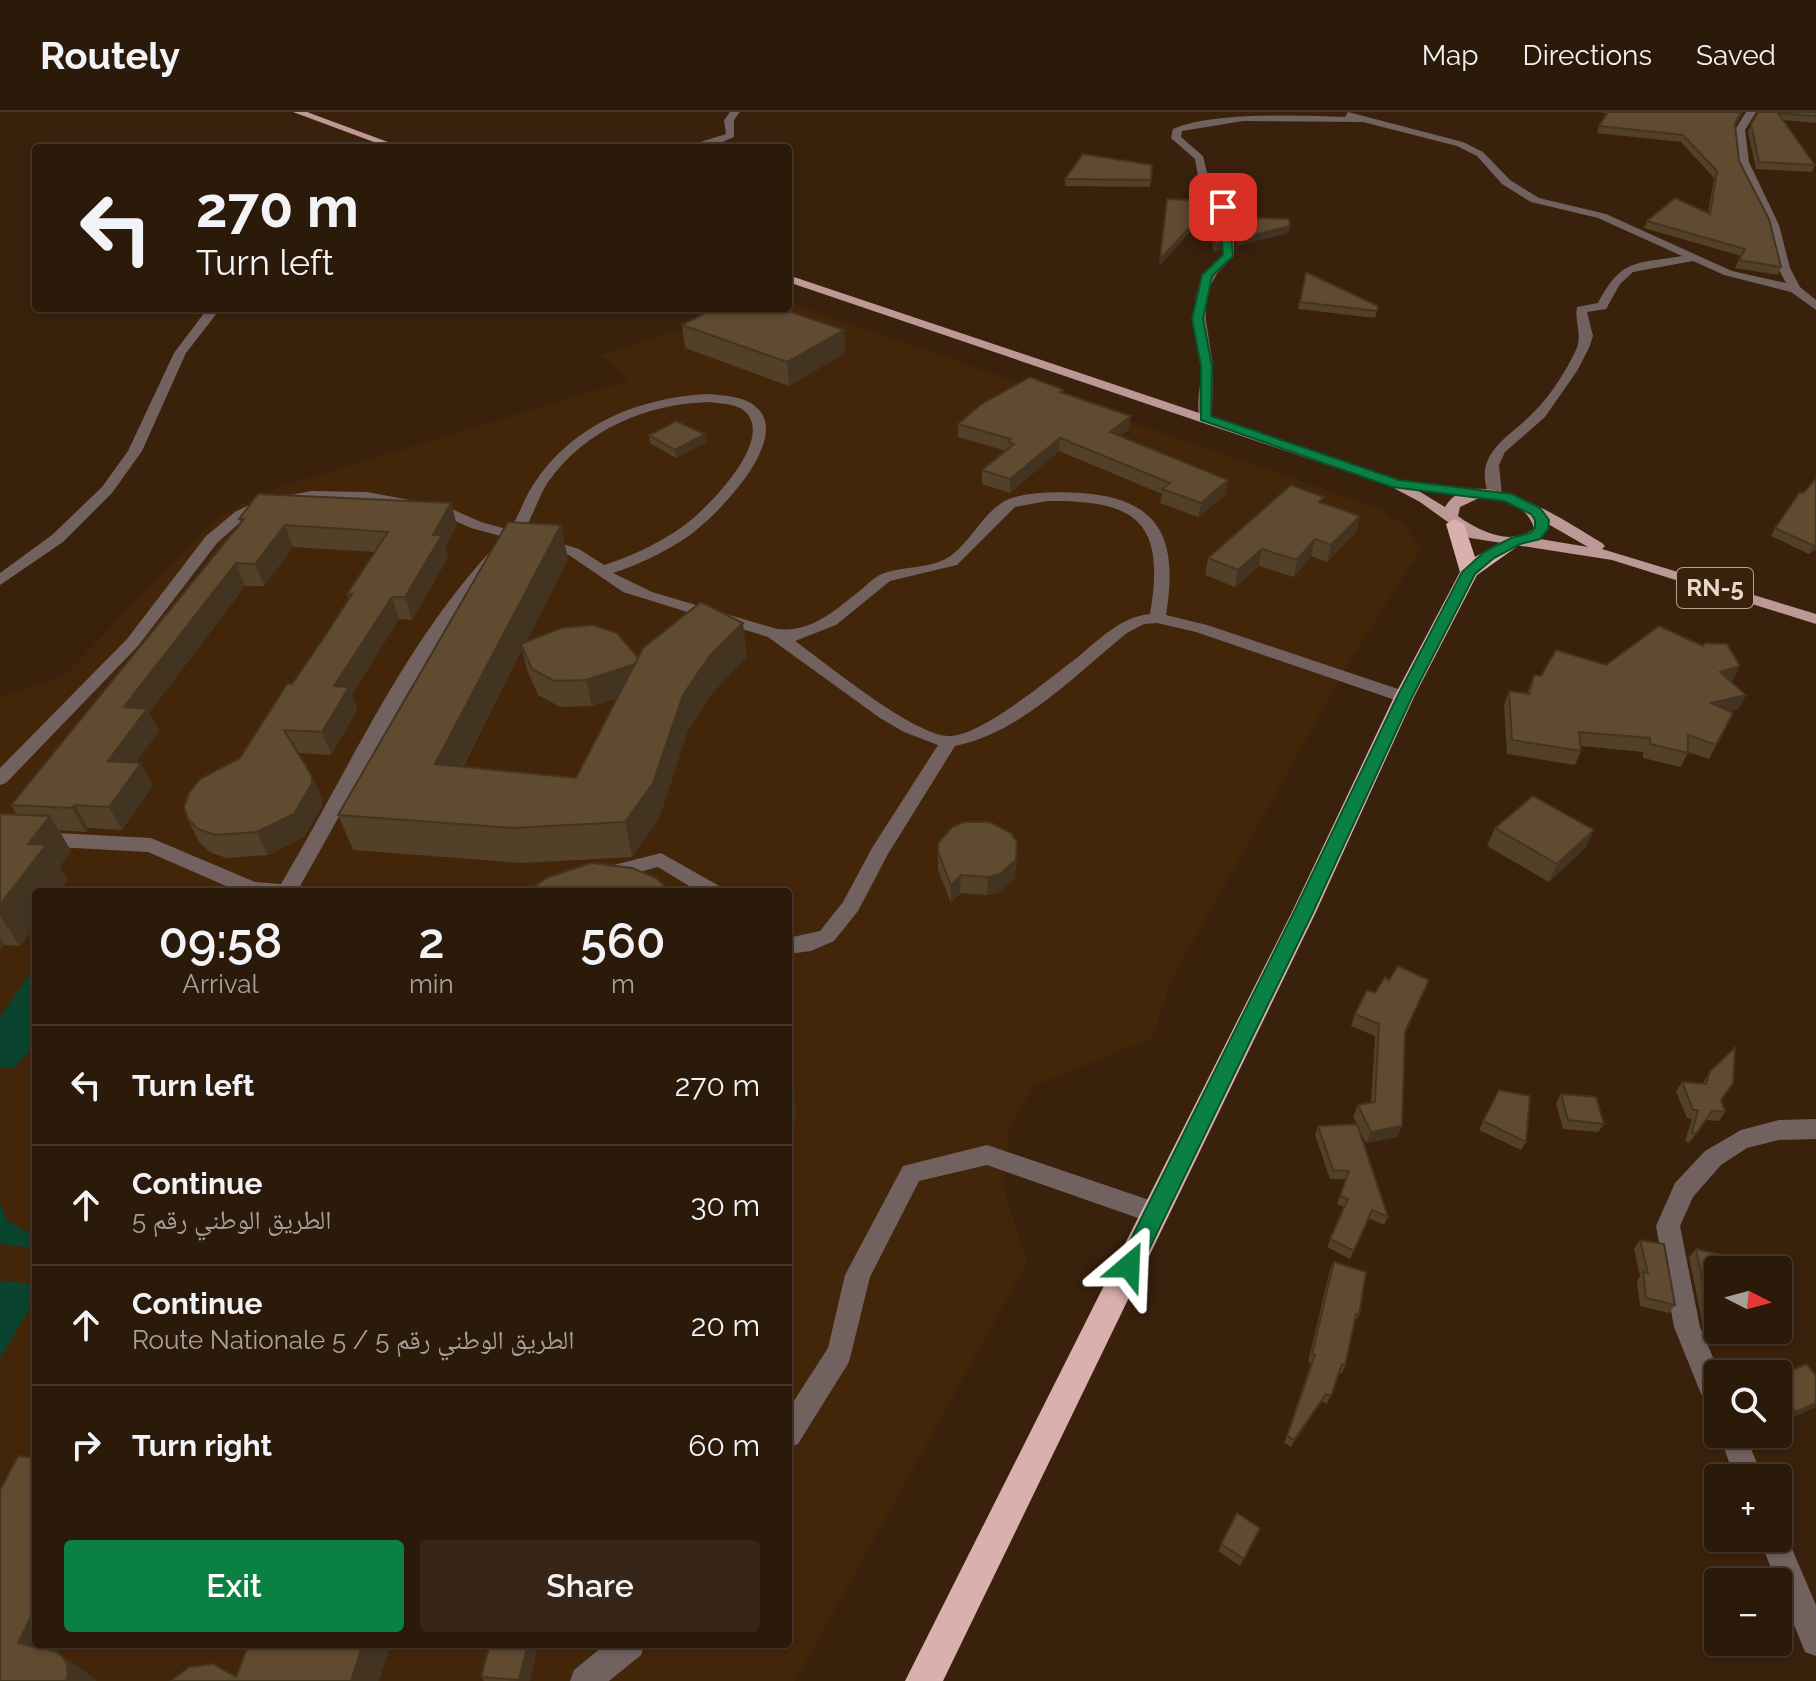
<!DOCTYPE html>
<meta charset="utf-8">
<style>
:root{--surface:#2b1909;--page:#372617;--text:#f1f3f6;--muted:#a6a09c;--line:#47382a;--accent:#0b8043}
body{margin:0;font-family:Raleway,"Noto Naskh Arabic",sans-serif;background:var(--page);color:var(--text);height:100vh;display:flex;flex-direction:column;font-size:30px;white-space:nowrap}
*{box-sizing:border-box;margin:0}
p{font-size:26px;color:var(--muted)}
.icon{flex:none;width:44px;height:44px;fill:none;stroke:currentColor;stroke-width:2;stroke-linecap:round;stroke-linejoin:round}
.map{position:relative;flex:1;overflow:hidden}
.sheet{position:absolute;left:32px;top:776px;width:760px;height:760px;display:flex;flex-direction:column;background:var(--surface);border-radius:8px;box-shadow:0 2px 6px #0004,0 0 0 2px var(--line)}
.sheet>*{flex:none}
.banner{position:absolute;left:32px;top:32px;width:760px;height:168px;border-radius:8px;box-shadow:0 2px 6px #0004,0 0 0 2px var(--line);background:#2b1909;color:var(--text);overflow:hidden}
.needle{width:52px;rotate:96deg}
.fabs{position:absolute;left:1704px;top:1144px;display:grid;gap:16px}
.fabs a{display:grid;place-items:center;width:88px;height:88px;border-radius:8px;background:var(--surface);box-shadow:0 2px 6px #0004,0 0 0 2px var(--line);font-size:40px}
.pin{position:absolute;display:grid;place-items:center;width:68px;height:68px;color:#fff;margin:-34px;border-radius:16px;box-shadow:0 4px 12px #0006}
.me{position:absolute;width:88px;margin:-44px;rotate:26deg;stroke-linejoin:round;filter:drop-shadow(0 0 6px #0008)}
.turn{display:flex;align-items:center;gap:28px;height:168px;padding:0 32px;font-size:36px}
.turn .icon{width:104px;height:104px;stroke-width:2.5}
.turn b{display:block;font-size:56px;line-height:68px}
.eta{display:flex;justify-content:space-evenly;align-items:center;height:136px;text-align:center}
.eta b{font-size:48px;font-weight:600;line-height:56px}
.primary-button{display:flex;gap:16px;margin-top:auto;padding:16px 32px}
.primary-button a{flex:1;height:92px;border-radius:8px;background:var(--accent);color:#fff;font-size:32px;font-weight:600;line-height:92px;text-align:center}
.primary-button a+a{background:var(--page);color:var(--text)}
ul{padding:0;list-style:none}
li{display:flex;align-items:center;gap:24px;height:120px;padding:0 32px;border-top:2px solid var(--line)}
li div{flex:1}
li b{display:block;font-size:30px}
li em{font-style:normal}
header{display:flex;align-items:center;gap:48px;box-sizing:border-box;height:112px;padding:0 40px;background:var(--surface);border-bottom:2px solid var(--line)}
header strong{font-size:38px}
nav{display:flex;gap:44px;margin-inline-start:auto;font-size:28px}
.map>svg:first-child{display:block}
</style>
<header>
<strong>Routely</strong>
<nav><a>Map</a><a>Directions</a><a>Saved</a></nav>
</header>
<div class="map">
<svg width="1816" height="1569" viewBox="0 0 1816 1569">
<rect width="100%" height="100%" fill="#39210c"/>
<!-- built -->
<path fill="#43250a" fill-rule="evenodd" d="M788 190 1375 395 1403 411 1421 437 1354 542 1172 867 1152 926 1034 974 1009 1017 1004 1078 1027 1151 795 1569H0V585L63 565 218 405 266 379 629 268 601 243 748 196H788ZM36 780H788V1532H36Z"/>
<!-- green -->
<g fill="#0b442e">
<polygon points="36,853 36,933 13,956 0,955 0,905"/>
<polygon points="0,1091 6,1108 36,1125 36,1136 0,1132"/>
<polygon points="0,1169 36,1172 36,1185 0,1246"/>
</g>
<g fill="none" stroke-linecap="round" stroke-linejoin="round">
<!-- minor -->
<g fill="#71615f" fill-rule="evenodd">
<polygon points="730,0 740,0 734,8 734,25 708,36 681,36 726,22 724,8"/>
<path d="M1348 0 1463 30 1483 40 1510 68 1539 86 1606 102 1732 159 1786 171 1778 156 1769 113 1739 50 1735 18 1746 0H1756L1745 18 1749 50 1779 113 1790 156 1800 175 1816 188V198L1791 180 1724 163 1693 149 1633 160 1620 172 1606 197 1587 200 1593 224 1589 236 1577 259 1545 305 1505 340 1499 353 1502 383 1500 386H1490C1471 341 1508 327 1534 300 1551 283 1566 259 1576 238 1583 222 1574 210 1577 195L1598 191C1622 146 1635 152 1682 144L1598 106 1531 90 1502 72 1477 44 1457 34 1363 10 1243 9 1182 19 1181 25 1203 44 1209 69 1225 83 1234 126V144L1218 160 1206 182V208L1213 254 1212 306 1200 309C1195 294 1201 275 1201 259 1200 208 1178 185 1223 143L1224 126 1215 84 1199 70 1195 47 1171 26 1173 17C1211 0 1300 3 1345 5Z"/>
<polygon points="208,196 221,196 186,241 142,339 112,381 63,430 0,473 0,461 52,423 102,375 128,339 174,241"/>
<path d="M709 282C726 284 748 284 760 299 787 333 715 405 690 423 666 440 640 452 613 461L652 480 777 517C812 521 835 498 862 477 868 472 874 465 882 462 901 454 929 457 947 446 970 433 984 397 1009 387 1032 379 1058 380 1082 381 1163 387 1178 430 1166 503L1207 513 1410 581 1413 585 1410 589H1398L1196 520 1157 511 1144 512 1127 521C1076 562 1021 621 955 634L888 742 858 799 834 829 811 839 788 842V826L820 819 843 790 872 736 938 633 904 620 880 606 768 525 623 480 569 443 518 428C425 530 369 655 300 774L307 780H240L148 740 0 732V718L151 726 255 770 281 772C351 655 407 523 504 425L471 416 437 401 367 389 311 388 265 396 245 406 217 431 138 534 6 671 0 673V656L127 527 206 424 235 400 255 390 311 379 367 380 447 395 481 410 510 418C519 403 524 387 533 373 572 312 640 285 709 282ZM709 290C722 292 741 291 749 304 769 335 705 399 682 415 658 432 632 444 604 453L579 437 523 420C533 404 538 386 548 370 586 317 646 292 709 290ZM1048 389C1137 388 1166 410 1150 502 1120 505 1100 527 1078 545 1051 565 982 624 949 624 914 624 826 551 795 529L836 513 890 469 957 453 1015 395Z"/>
<polygon points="661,741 721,775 724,780 699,780 658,755 605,769 595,762 598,757"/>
<polygon points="1816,1007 1816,1027 1779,1028 1747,1036 1721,1053 1693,1085 1680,1114 1700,1215 1720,1262 1718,1303 1708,1299 1674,1215 1656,1114 1675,1071 1705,1039 1741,1018 1779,1008"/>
<polygon points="987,1033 1164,1093 1167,1101 1164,1109 1155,1112 987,1053 919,1069 870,1165 849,1250 798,1332 788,1336 788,1298 828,1236 845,1163 903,1054"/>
<polygon points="1718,1320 1745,1322 1763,1366 1735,1366"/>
<polygon points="1778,1414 1783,1416 1816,1493 1816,1544 1805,1540 1759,1426 1778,1426"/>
<polygon points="606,1532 645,1532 641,1543 609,1569 570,1569 574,1558"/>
</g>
<!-- major -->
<g fill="#bc9997" fill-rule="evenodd">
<polygon points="293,0 307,0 404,36 390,36"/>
<path d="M788 163 1402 369 1445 395C1475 345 1569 412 1602 431L1605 434 1602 437 1816 502V512L1612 448 1470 426 1420 390 1392 375 788 170ZM1477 387C1501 387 1526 391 1534 416 1513 436 1477 418 1458 404L1460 395ZM1548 412 1588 435 1540 427 1549 417Z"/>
</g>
<!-- highway -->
<polygon fill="#d9b0ad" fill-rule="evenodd" points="1455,407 1464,412 1475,445 1510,425 1516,424 1525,429 1477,463 1414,585 1316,800 943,1569 905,1569 1292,800 1394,585 1460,460 1446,412"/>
</g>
<!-- wall -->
<g fill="#534029" fill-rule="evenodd">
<polygon points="1601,0 1743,0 1735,14 1739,49 1781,155 1778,163 1735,156 1741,144 1644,116 1647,109 1708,101 1714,66 1681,30 1597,21 1599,14 1607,2"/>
<polygon points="1758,0 1816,0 1816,11 1783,8 1815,53 1812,60 1756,57 1748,19"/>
<polygon points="1152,53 1150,75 1065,74 1065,67"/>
<polygon points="1211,104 1220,138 1214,140 1210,111"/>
<polygon points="1235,105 1290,114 1288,121 1237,134 1234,112"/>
<polygon points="1306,160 1378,194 1375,206 1298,197"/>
<polygon points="682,213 844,218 845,241 789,274 685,236"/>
<polygon points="1064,278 1063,281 1129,317 1120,324 1226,382 1198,405 1160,391 1162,382 1059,339 1010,381 982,372 982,358 1006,339 958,325 958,312"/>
<polygon points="649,323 706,330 676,346 650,331"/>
<polygon points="1800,380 1816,438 1809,442 1771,424 1775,416"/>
<polygon points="1323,391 1360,404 1356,420 1327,450 1311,444 1294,465 1259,454 1235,475 1205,463 1208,446"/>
<polygon points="239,407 457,413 445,434 448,445 412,508 399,507 352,582 357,598 331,643 298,641 312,664 322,687 322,694 304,725 268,743 226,746 210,740 199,730 188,707 240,646 292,572 349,487 347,482 375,440 293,435 264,474 245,474 149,601 159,619 136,650 153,674 122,718 88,716 86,720 59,718 71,739 59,755 68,768 36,780 36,812 20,834 5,833 0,839 0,702 17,703 11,693 240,411"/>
<path d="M568 447 526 530 638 546 747 545 713 580 688 618 659 706 632 745 522 751 353 738 338 703ZM522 537 527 558 538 583 560 595 592 594 617 586 576 666 463 655Z"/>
<polygon points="1606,553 1733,568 1730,569 1746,583 1738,597 1729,599 1733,601 1709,647 1688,640 1681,655 1643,646 1643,640 1581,634 1581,639 1575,653 1507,642 1504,593 1509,579 1527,581 1534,563 1541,564"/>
<polygon points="1495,716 1594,718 1585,736 1549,770 1487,734"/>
<polygon points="938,731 1016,748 1015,766 999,780 987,783 960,781 951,791 938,758"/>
<polygon points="1355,902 1405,921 1402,1014 1397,1025 1366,1031 1359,1017 1388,1105 1384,1113 1368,1106 1350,1147 1327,1135 1345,1096 1337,1092 1346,1067 1330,1067 1315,1023 1318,1014 1357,1012 1353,1005 1358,993 1371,991 1375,924 1351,914"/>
<polygon points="1710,959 1725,1000 1719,1009 1706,1008 1689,1031 1685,1029 1692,1007 1687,1006 1676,979 1682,970 1703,971"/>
<polygon points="1499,978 1526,1030 1521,1038 1479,1018"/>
<polygon points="1561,982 1604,1012 1598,1020 1563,1017 1556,991"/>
<polygon points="1640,1128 1675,1193 1669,1201 1640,1194 1637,1169 1640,1164 1634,1137"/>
<polygon points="1696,1137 1718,1158 1718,1218 1762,1218 1764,1224 1756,1232 1716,1229 1710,1212 1702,1209 1689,1145"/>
<polygon points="1334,1150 1359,1203 1354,1211 1345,1254 1342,1261 1339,1261 1327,1292 1322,1289 1291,1335 1284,1331 1311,1251 1308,1250 1330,1158"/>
<polygon points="1778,1265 1816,1295 1788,1307 1778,1295"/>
<polygon points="1237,1401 1260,1416 1240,1454 1218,1439"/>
<polygon points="538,1532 530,1569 484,1569 481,1565"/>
</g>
<!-- shaded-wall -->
<g fill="#433422">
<polygon points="1194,111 1192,118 1159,155 1160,147"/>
<polygon points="1290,114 1288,121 1237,134 1238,127"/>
<polygon points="1221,131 1220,138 1214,140 1215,133"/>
<polygon points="844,218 845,241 789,274 787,250"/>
<polygon points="1131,304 1129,317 1108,334 1110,320"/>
<polygon points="705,322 706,330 676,346 675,338"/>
<polygon points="1060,326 1059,339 1010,381 1010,367"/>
<polygon points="1228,368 1226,382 1198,405 1201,391"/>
<polygon points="451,391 457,413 445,434 448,445 412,508 405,485 433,423"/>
<polygon points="1360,404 1356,420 1327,450 1331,433"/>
<polygon points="285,413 293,435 264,474 255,452"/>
<polygon points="561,413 568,447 523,536 521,532 522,537 446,687 435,652"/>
<polygon points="1315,427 1311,444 1294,465 1297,448"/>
<polygon points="1816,433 1816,438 1809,442 1814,434"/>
<polygon points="1262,437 1259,454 1235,475 1238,458"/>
<polygon points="236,451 245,474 149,601 159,619 120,672 108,649 124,595"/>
<polygon points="392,485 399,507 352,582 357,598 331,643 322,620 334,574"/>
<polygon points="743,511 747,545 713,580 688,618 659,706 632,745 625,710 683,583 709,545"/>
<polygon points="641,550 645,577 592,594 586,568"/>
<polygon points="1740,554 1733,568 1713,574 1720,560"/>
<polygon points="1746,583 1738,597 1704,605 1711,591"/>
<polygon points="141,651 153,674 122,718 109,695"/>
<polygon points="312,664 322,687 322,694 304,725 268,743 257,720"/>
<polygon points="75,693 88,716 86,720 72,696"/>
<polygon points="50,704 71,739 59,755 68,768 59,780 36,780 36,812 20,834 0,804 0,793 28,732"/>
<polygon points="1594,718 1585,736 1549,770 1557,752"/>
<polygon points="1016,748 1015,766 999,780 987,783 988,765"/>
<polygon points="961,763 960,781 951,791 951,773"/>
<polygon points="0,826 5,833 0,839"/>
<polygon points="794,982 796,1000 788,1071 788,1037"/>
<polygon points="1402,1014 1397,1025 1366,1031 1371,1020"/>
<polygon points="1326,1282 1322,1289 1291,1335 1294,1328"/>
<polygon points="1816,1291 1816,1295 1788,1307 1796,1300"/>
<polygon points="36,1495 36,1532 62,1532 52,1554 18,1531"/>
<polygon points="363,1532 391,1532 379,1569 351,1569"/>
<polygon points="528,1532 538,1532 530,1569 520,1569 519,1568"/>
<polygon points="62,1544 94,1566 96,1569 66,1569"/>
</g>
<!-- building -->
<g fill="#604a30" stroke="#433422" stroke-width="2">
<polygon points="1608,0 1741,0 1735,12 1739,49 1769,107 1781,155 1739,148 1745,137 1647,109 1675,86 1710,102 1717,59 1683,23 1599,14"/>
<polygon points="1758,0 1816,0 1816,4 1778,1 1815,53 1759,50 1751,12"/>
<polygon points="1083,42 1152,53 1151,68 1065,67"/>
<polygon points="1167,87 1191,88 1194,111 1160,147"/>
<polygon points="1211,104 1219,104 1222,119 1221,131 1215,133"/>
<polygon points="1235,105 1289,107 1290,114 1238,127"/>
<polygon points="1306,160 1378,194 1377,199 1300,190"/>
<polygon points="716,196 779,196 844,218 787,250 682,213"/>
<polygon points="1030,265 1064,278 1060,280 1131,304 1110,320 1228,368 1201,391 1162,377 1170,371 1060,326 1010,367 982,358 1014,332 1008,330 1011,327 958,312 980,293"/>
<polygon points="676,309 705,322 675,338 649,323"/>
<polygon points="1816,367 1816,433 1814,434 1775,416 1800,380 1803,381"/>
<polygon points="1291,373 1324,385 1319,390 1360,404 1331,433 1315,427 1297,448 1262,437 1238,458 1208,446"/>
<polygon points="258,382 451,391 433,423 442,423 405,485 392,485 334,574 349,575 322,620 284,618 312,664 312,671 294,702 257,720 215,723 198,717 188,707 184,695 189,681 200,667 240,646 287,572 292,572 327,521 352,482 347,482 388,420 285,413 255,452 236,451 124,595 147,597 108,649 141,651 109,695 75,693 72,696 11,693 244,407 239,407"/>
<polygon points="508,410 561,413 435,652 576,666 643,536 701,490 743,511 709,545 683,583 653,671 625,710 512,716 338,703"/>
<polygon points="593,513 617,521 638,546 635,552 586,568 554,569 532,557 521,532 561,516"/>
<polygon points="1659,514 1703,534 1705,531 1727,532 1740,554 1720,560 1746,583 1711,591 1733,601 1716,633 1688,623 1688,641 1650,632 1650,626 1579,620 1581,639 1512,628 1509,579 1529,582 1534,563 1541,564 1556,538 1606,553"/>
<polygon points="1533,684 1594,718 1557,752 1495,716"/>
<polygon points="0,702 50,704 28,732 46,733 0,793"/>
<polygon points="964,710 990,710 1011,721 1017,730 1016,748 1000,762 988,765 961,763 951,773 938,740 938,731 952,715"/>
<polygon points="591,751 632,756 656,766 671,780 525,780 549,765"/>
<polygon points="1398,854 1429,868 1405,920 1402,1014 1371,1020 1358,993 1375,990 1379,912 1355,902 1367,878 1375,881 1385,865 1389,868"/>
<polygon points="1735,936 1733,971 1721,988 1725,1000 1712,999 1696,1022 1692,1020 1698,998 1693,998 1682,970 1706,972 1710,959"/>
<polygon points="1499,978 1530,984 1526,1030 1483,1009"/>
<polygon points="788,982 794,982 788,1037"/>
<polygon points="1561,982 1596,985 1604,1012 1568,1008"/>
<polygon points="1357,1012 1388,1105 1372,1098 1354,1139 1330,1127 1348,1087 1340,1084 1349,1059 1333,1058 1318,1014"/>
<polygon points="1640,1128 1664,1132 1675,1193 1646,1186 1643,1160 1648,1161"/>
<polygon points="1696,1137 1752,1150 1753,1158 1718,1158 1718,1205 1717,1204 1709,1201"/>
<polygon points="1334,1150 1366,1160 1359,1203 1356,1202 1345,1254 1342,1252 1331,1284 1326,1282 1294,1328 1287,1324 1315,1243 1312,1242"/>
<polygon points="1722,1218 1762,1218 1764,1224 1723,1221"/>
<polygon points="1806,1252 1816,1263 1816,1291 1796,1300 1778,1279 1778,1265"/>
<polygon points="18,1344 36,1346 36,1495 18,1531 54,1539 62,1544 67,1552 68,1564 66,1569 0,1569 0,1378"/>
<polygon points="1237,1401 1260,1416 1244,1447 1221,1432"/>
<polygon points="249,1532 363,1532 351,1569 171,1569 189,1555 213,1552 236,1565"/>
<polygon points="490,1532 528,1532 519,1568 481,1565"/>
</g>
<!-- route -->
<polygon fill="#0b8043" stroke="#07532c" stroke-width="2" points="1219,93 1228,95 1233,144 1212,164 1203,207 1212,254 1211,304 1399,368 1512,382 1540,396 1549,408 1548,417 1540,427 1520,432 1494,446 1475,462 1412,585 1313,800 1137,1162 1129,1165 1121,1162 1118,1154 1121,1147 1294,800 1397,585 1462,460 1484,440 1511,426 1530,421 1535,416 1535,408 1531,402 1504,389 1392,375 1201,308 1201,254 1192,207 1202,163 1223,143"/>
<g text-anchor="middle" stroke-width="8" stroke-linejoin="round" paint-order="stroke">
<!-- shield labels -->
<rect fill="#39210c" stroke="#b3a091" stroke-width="2" x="1677" y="456" width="76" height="40" rx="6"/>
<g font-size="24" font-weight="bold" fill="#e7d7ca">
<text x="1715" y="484">RN-5</text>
</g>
</g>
</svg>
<div class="fabs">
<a><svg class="needle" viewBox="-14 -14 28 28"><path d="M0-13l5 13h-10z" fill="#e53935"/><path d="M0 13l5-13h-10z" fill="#a6a09c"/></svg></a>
<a><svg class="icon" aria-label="search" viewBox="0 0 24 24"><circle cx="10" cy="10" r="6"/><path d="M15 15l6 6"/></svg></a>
<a>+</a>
<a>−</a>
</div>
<div class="pin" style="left:1223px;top:95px;background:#d93025"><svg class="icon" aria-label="arrive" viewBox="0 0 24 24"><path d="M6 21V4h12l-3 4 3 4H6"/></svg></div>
<svg class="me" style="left:1129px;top:1154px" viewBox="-20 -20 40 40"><path d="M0-17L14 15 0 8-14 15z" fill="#0b8043" stroke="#fff" stroke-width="4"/></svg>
<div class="banner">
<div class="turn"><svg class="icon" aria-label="left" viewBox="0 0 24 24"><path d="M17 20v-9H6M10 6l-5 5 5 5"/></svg><div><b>270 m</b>Turn left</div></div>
</div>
<section class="sheet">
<div class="eta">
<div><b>09:58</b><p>Arrival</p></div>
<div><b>2</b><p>min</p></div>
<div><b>560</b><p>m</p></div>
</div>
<ul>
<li><svg class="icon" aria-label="left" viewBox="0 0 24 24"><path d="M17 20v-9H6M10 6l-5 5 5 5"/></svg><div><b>Turn left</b></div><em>270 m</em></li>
<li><svg class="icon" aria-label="ahead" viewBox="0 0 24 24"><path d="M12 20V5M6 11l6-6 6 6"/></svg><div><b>Continue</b><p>الطريق الوطني رقم 5</p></div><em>30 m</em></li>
<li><svg class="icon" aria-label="ahead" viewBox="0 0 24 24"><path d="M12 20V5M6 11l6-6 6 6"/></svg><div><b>Continue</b><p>Route Nationale 5 / الطريق الوطني رقم 5</p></div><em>20 m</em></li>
<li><svg class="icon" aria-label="right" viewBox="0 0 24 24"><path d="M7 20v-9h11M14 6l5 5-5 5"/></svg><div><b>Turn right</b></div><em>60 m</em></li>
</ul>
<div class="primary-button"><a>Exit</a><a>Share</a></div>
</section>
</div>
